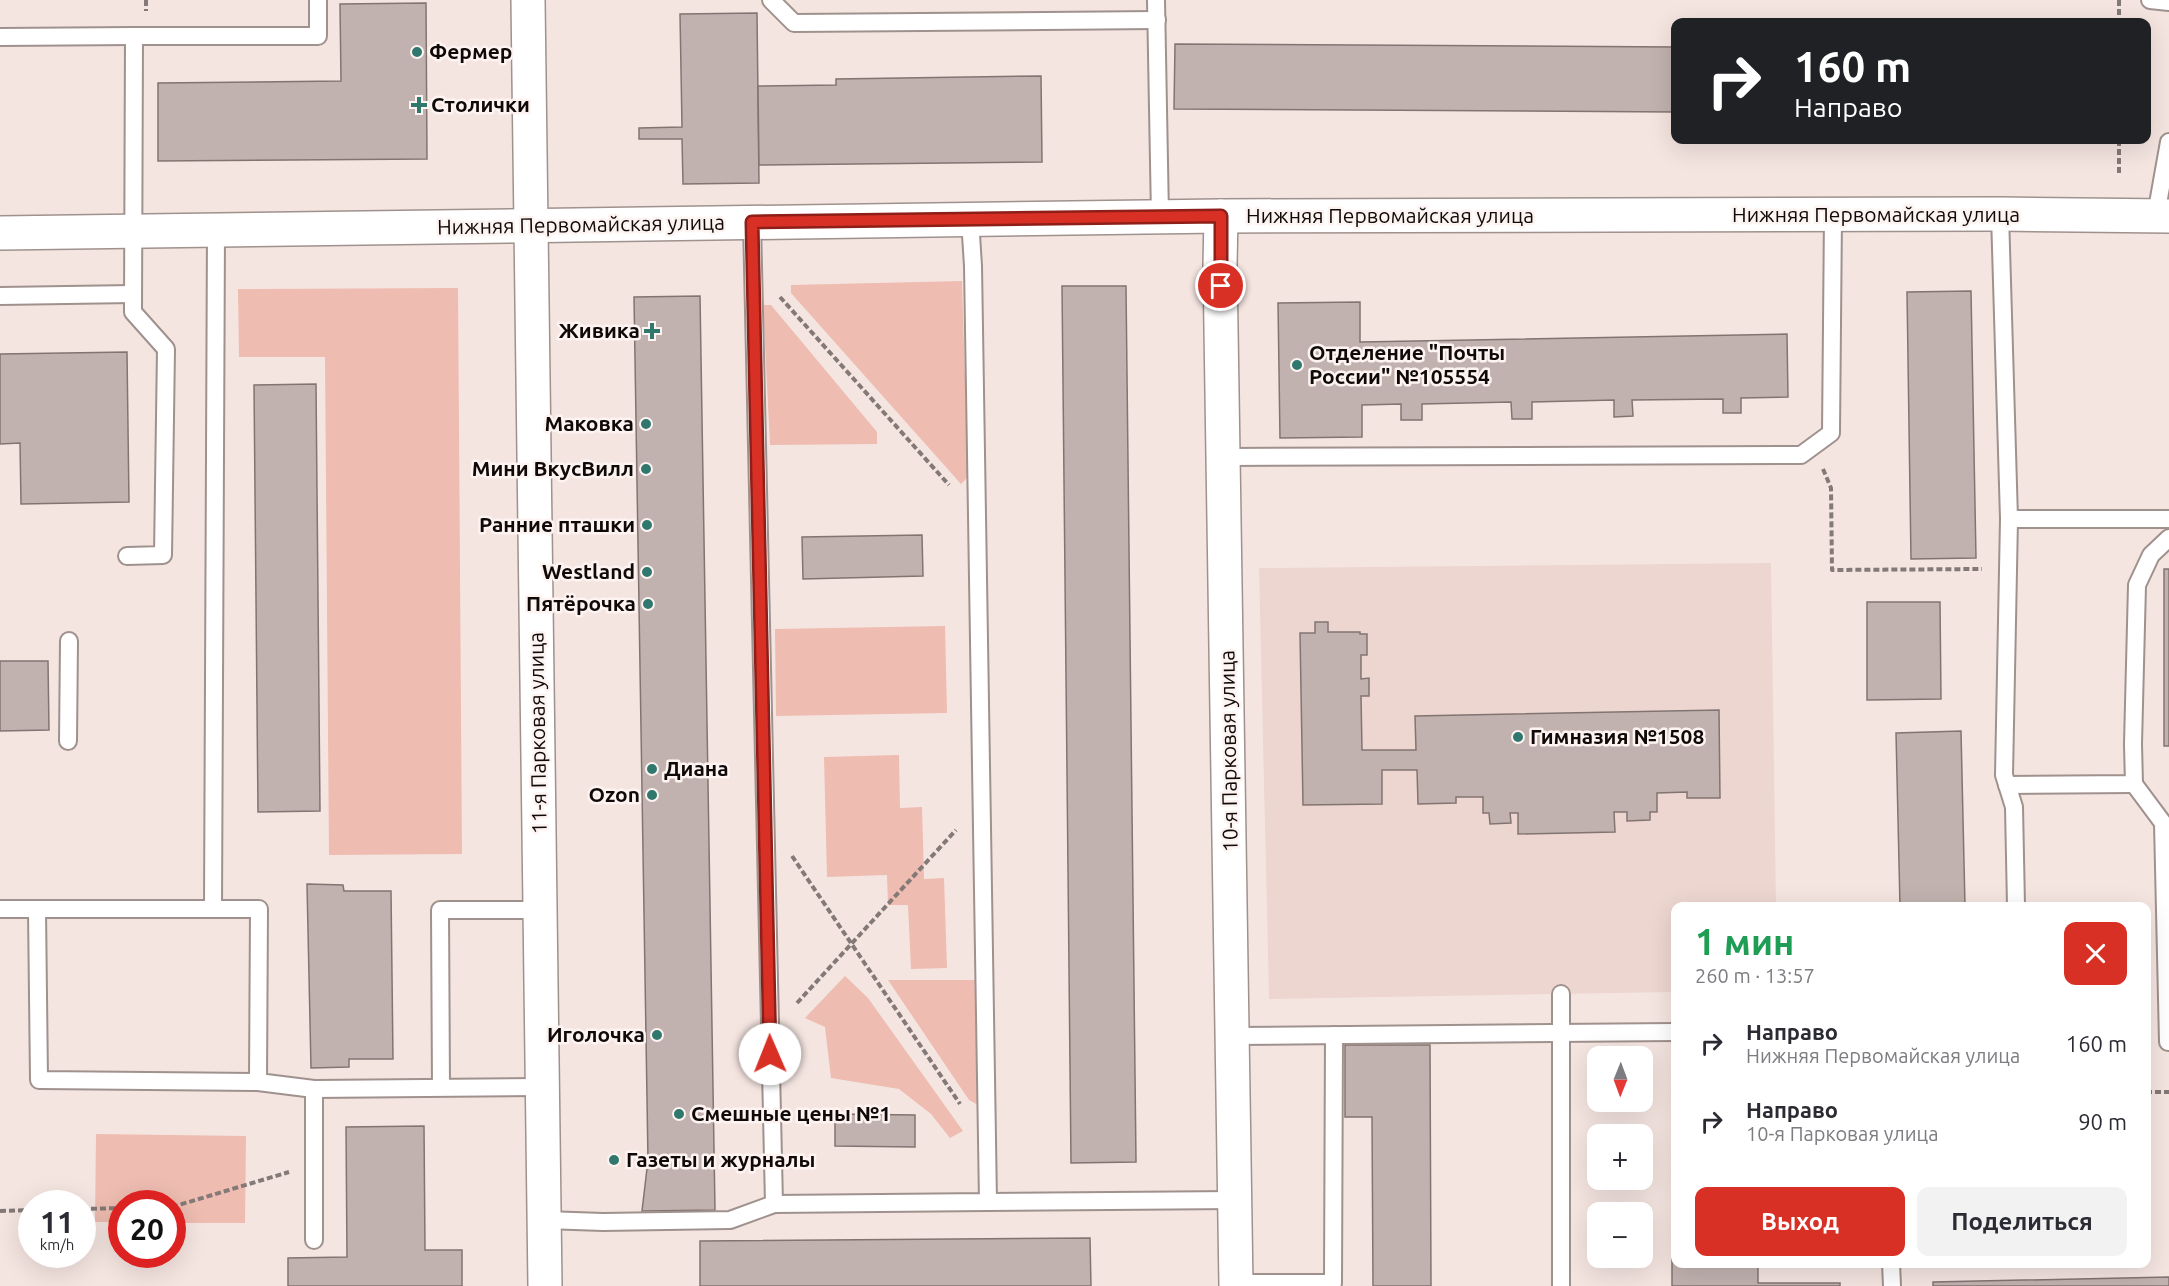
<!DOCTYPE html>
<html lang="ru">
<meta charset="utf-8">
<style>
:root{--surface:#fff;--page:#f2f2f3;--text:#2b2b33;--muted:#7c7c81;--accent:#d93025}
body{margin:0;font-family:Ubuntu,sans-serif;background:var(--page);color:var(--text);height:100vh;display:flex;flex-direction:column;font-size:22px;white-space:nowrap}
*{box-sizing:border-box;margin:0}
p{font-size:20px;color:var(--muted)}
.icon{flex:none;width:33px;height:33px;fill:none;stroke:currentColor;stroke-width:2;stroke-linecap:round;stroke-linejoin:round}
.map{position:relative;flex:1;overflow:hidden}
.drawer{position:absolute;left:1671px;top:902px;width:480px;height:366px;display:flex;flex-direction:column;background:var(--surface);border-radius:12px;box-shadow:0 6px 24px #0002}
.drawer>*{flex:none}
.hud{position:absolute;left:1671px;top:18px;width:480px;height:126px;border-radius:12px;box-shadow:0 6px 24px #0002;background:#202124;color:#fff;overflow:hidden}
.needle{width:39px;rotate:181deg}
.fabs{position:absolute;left:1587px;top:1046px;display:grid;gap:12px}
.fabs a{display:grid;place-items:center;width:66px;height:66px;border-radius:12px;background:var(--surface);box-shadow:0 6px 24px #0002;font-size:30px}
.speed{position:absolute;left:18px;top:1190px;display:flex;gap:12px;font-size:30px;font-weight:700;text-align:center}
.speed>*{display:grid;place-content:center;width:78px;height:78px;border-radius:50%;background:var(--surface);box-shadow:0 6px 24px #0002;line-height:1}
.speed small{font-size:15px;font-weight:400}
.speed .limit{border:9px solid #d22;background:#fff;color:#111}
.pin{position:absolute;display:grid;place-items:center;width:51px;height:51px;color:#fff;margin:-26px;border:3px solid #fff;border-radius:50%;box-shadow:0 2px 6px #0007}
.me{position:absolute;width:66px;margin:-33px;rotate:359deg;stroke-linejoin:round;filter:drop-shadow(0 0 4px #0008)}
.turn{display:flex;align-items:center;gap:21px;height:126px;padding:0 24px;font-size:27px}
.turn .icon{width:78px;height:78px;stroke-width:2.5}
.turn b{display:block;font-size:42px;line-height:51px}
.round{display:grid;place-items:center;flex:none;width:63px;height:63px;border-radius:12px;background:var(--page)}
.summary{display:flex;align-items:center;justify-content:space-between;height:102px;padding:0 24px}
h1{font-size:36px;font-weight:700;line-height:45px;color:#1e9e55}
.primary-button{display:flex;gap:12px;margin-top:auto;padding:12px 24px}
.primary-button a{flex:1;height:69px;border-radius:12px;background:var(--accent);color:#fff;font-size:24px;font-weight:700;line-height:69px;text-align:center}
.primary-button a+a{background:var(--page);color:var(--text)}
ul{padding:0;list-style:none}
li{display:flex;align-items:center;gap:18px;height:78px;padding:0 24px}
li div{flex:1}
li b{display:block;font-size:22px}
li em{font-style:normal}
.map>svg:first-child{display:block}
</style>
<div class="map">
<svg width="2169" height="1286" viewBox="0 0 2169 1286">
<rect width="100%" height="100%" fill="#f5e5e1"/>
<!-- built -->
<polygon fill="#edd6d0" points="1771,563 1776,906 1676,906 1675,992 1269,999 1259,568"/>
<!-- green -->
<g fill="#eebcb0">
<polygon points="962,281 968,477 961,484 791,293 791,285"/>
<polygon points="458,288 462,854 329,855 325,357 239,357 238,289"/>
<polygon points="763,305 771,305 877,432 877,444 770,445"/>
<polygon points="945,626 947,713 776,716 775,629"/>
<polygon points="899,755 900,808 922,807 924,879 944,878 947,968 911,969 908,905 888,905 887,875 827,877 824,757"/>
<polygon points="845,976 868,998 963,1131 950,1138 931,1114 899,1089 831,1078 825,1027 805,1018"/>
<polygon points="888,980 975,980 978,1105 969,1100"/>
<polygon points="96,1134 246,1136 245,1223 173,1223 172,1203 122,1203 121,1222 95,1222"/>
</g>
<!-- building -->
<g fill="#c1b2af" stroke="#827471" stroke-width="1.5">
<polygon points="426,3 427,159 158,161 158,83 341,81 340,4"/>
<polygon points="757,13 759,183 683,184 682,139 639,139 639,128 682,127 680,14"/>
<polygon points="1175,44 1676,47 1676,112 1174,109"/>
<polygon points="1041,76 1042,162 759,165 758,86 836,85 836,79"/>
<polygon points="1062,286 1126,286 1136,1162 1071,1163"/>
<polygon points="1971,291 1976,558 1911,559 1907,292"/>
<polygon points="700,296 715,1210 642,1211 648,1160 634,297"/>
<polygon points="1360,302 1360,342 1787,334 1788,397 1741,398 1741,413 1723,413 1723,399 1632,400 1633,416 1614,417 1614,400 1532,402 1532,419 1512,419 1511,402 1422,404 1422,420 1401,420 1401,404 1362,405 1362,437 1280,438 1278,303"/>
<polygon points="127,352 129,502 21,504 20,443 0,444 0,354"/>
<polygon points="316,384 320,811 258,812 254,385"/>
<polygon points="922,535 923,576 803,579 802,537"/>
<rect x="2164" y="569" width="5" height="177"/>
<polygon points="1867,602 1940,602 1941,699 1867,700"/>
<polygon points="1315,622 1328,622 1328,632 1360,632 1360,634 1367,634 1367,655 1361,655 1361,679 1369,678 1369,696 1361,696 1362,750 1416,750 1415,716 1719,710 1720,798 1687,798 1687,792 1657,793 1657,812 1650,812 1650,820 1627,821 1627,812 1614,812 1615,832 1518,834 1518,813 1510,813 1511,823 1490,824 1489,813 1483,813 1483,797 1456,797 1456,803 1418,804 1417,770 1382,770 1382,804 1303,805 1300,633 1315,633"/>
<polygon points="0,661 48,661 49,730 0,731"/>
<polygon points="1961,731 1965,906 1900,906 1896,733"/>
<polygon points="307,884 343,885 344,891 391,891 393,1059 349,1059 349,1067 311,1068"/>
<polygon points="1672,1043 1676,1043 1676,1263 1758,1263 1758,1283 1840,1283 1840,1286 1672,1286"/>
<polygon points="1345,1045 1430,1045 1431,1286 1373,1286 1372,1117 1345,1117"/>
<polygon points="835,1114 915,1115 915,1147 835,1146"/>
<polygon points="424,1126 425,1250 462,1250 462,1286 288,1286 288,1258 347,1257 346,1127"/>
<polygon points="1090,1238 1091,1286 700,1286 700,1241"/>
<polygon points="2169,1277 2169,1286 1933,1286 1933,1282"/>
</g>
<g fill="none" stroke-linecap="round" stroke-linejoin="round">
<!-- service casing -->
<g stroke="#9f918d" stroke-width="20">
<g id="service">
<polyline points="771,0 794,23 1157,20"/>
<polyline points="1156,0 1160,216"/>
<polyline points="2150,0 2169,2"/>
<polyline points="0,37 134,36"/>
<polyline points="2000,214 2009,519 2169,519"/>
<polyline points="2156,215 2169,142"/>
<polyline points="0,296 133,294"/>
<polyline points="1225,457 1801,455 1831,433 1833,215"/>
<polyline points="2009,519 2004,775 2014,807 2016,906"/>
<polyline points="127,556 163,555 166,349 133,312 134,36 318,36 318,0"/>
<polyline points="68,741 69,641"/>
<polyline points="2134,784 2163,823 2168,1042"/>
<polyline points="2007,785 2134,784 2133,744 2137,585 2151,555 2169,538"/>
<polyline points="0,909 259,909 258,1082 314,1089 541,1087"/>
<polyline points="213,909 216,230"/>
<polyline points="37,910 39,1080 258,1082"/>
<polyline points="1561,994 1561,1286"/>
<polyline points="1233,1036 1676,1032"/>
<polyline points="441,1087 440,910 541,910"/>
<polyline points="988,1202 1235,1200"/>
<polyline points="774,1204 988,1202 973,266 970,219"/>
<polyline points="545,1220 603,1222 730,1220 774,1204 752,222"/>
<polyline points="314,1240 314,1089"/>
<polyline points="1891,1263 1892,1286"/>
<polyline points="1236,1283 1333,1283 1334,1035"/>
</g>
</g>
<!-- minor casing -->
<g stroke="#9f918d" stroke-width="36">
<g id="minor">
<polyline points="528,0 545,1286"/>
<polyline points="1221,216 1220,265 1236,1286"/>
<polyline points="0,233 1221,216 2000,214 2169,216"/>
</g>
</g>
<!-- path -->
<g stroke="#837976" stroke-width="4" stroke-dasharray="6 3" stroke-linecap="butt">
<polyline points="146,0 146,11"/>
<polyline points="2119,0 2119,22"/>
<polyline points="2119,140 2119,174"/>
<polyline points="780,297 949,485"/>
<polyline points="1823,469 1831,488 1832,570 1982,569"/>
<polyline points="792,856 960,1104"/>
<polyline points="797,1003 956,830"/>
<polyline points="2146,1092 2169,1092"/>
<polyline points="172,1207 289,1172"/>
<polyline points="82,1209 122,1208"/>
<polyline points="0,1211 32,1210"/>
</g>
<!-- service -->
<use href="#service" stroke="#fff" stroke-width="16"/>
<!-- minor -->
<use href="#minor" stroke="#fff" stroke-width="33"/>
</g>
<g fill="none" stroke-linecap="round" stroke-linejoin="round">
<!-- route casing -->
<g stroke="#8d1f18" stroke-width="15">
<polyline id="route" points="770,1054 752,222 1221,216 1221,286"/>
</g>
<!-- route -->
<use href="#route" stroke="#d93025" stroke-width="10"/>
</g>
<!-- markers -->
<g fill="#30776d" stroke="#fdf3f1" stroke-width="2">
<circle cx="417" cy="52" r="6"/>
<path d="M416 96h6v6h6v6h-6v6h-6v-6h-6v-6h6z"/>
<path d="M649 322h6v6h6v6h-6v6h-6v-6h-6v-6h6z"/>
<circle cx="1297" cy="365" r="6"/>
<circle cx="646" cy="424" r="6"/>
<circle cx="646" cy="469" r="6"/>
<circle cx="647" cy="525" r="6"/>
<circle cx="647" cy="572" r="6"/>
<circle cx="648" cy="604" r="6"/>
<circle cx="1518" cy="737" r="6"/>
<circle cx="652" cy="769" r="6"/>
<circle cx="652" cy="795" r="6"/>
<circle cx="657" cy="1035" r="6"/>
<circle cx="679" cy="1114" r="6"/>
<circle cx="614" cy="1160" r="6"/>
</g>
<g text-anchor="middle" stroke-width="5" stroke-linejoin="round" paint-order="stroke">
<!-- poi labels -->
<g font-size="21" font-weight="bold" fill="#0f0a09" stroke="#fdf3f1" text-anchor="end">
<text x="429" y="59" text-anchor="start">Фермер</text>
<text x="431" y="112" text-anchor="start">Столички</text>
<text x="640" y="338">Живика</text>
<text x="1309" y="360" text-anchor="start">Отделение "Почты<tspan x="1309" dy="24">России" №105554</tspan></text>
<text x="634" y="431">Маковка</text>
<text x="634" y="476">Мини ВкусВилл</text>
<text x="635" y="532">Ранние пташки</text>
<text x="635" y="579">Westland</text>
<text x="636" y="611">Пятёрочка</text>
<text x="1530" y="744" text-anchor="start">Гимназия №1508</text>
<text x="664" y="776" text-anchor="start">Диана</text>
<text x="640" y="802">Ozon</text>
<text x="645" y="1042">Иголочка</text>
<text x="691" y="1121" text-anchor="start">Смешные цены №1</text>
<text x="626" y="1167" text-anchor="start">Газеты и журналы</text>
</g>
<!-- street labels -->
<g font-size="21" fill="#0f0a09" stroke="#fdf3f1">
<text x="1876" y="222">Нижняя Первомайская улица</text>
<text x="1390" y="223">Нижняя Первомайская улица</text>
<text transform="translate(581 225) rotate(-1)" y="7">Нижняя Первомайская улица</text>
<text transform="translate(538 733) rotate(-91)" y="7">11-я Парковая улица</text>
<text transform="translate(1229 751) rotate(-91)" y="7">10-я Парковая улица</text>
</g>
</g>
</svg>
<div class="fabs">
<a><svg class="needle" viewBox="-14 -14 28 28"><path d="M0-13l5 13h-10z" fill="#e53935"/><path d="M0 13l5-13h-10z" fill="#7c7c81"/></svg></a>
<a>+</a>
<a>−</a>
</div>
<div class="speed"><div>11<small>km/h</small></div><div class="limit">20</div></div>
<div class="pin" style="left:1221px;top:286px;background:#d93025"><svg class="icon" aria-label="arrive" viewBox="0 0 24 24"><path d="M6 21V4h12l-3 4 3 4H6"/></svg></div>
<svg class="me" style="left:770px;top:1054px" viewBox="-20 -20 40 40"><circle r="19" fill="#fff"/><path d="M0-13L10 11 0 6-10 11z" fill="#d93025"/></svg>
<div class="hud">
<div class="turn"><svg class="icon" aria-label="right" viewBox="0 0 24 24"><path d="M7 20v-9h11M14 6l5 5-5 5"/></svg><div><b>160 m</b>Направо</div></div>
</div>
<section class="drawer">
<div class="summary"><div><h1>1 мин</h1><p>260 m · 13:57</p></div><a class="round" style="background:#d93025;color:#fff"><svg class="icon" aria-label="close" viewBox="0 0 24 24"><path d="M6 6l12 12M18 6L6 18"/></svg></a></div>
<ul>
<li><svg class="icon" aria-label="right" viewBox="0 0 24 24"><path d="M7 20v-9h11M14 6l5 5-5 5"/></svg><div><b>Направо</b><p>Нижняя Первомайская улица</p></div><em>160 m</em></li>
<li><svg class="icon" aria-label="right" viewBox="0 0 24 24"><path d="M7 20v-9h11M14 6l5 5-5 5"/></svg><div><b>Направо</b><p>10-я Парковая улица</p></div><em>90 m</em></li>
</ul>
<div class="primary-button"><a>Выход</a><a>Поделиться</a></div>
</section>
</div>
